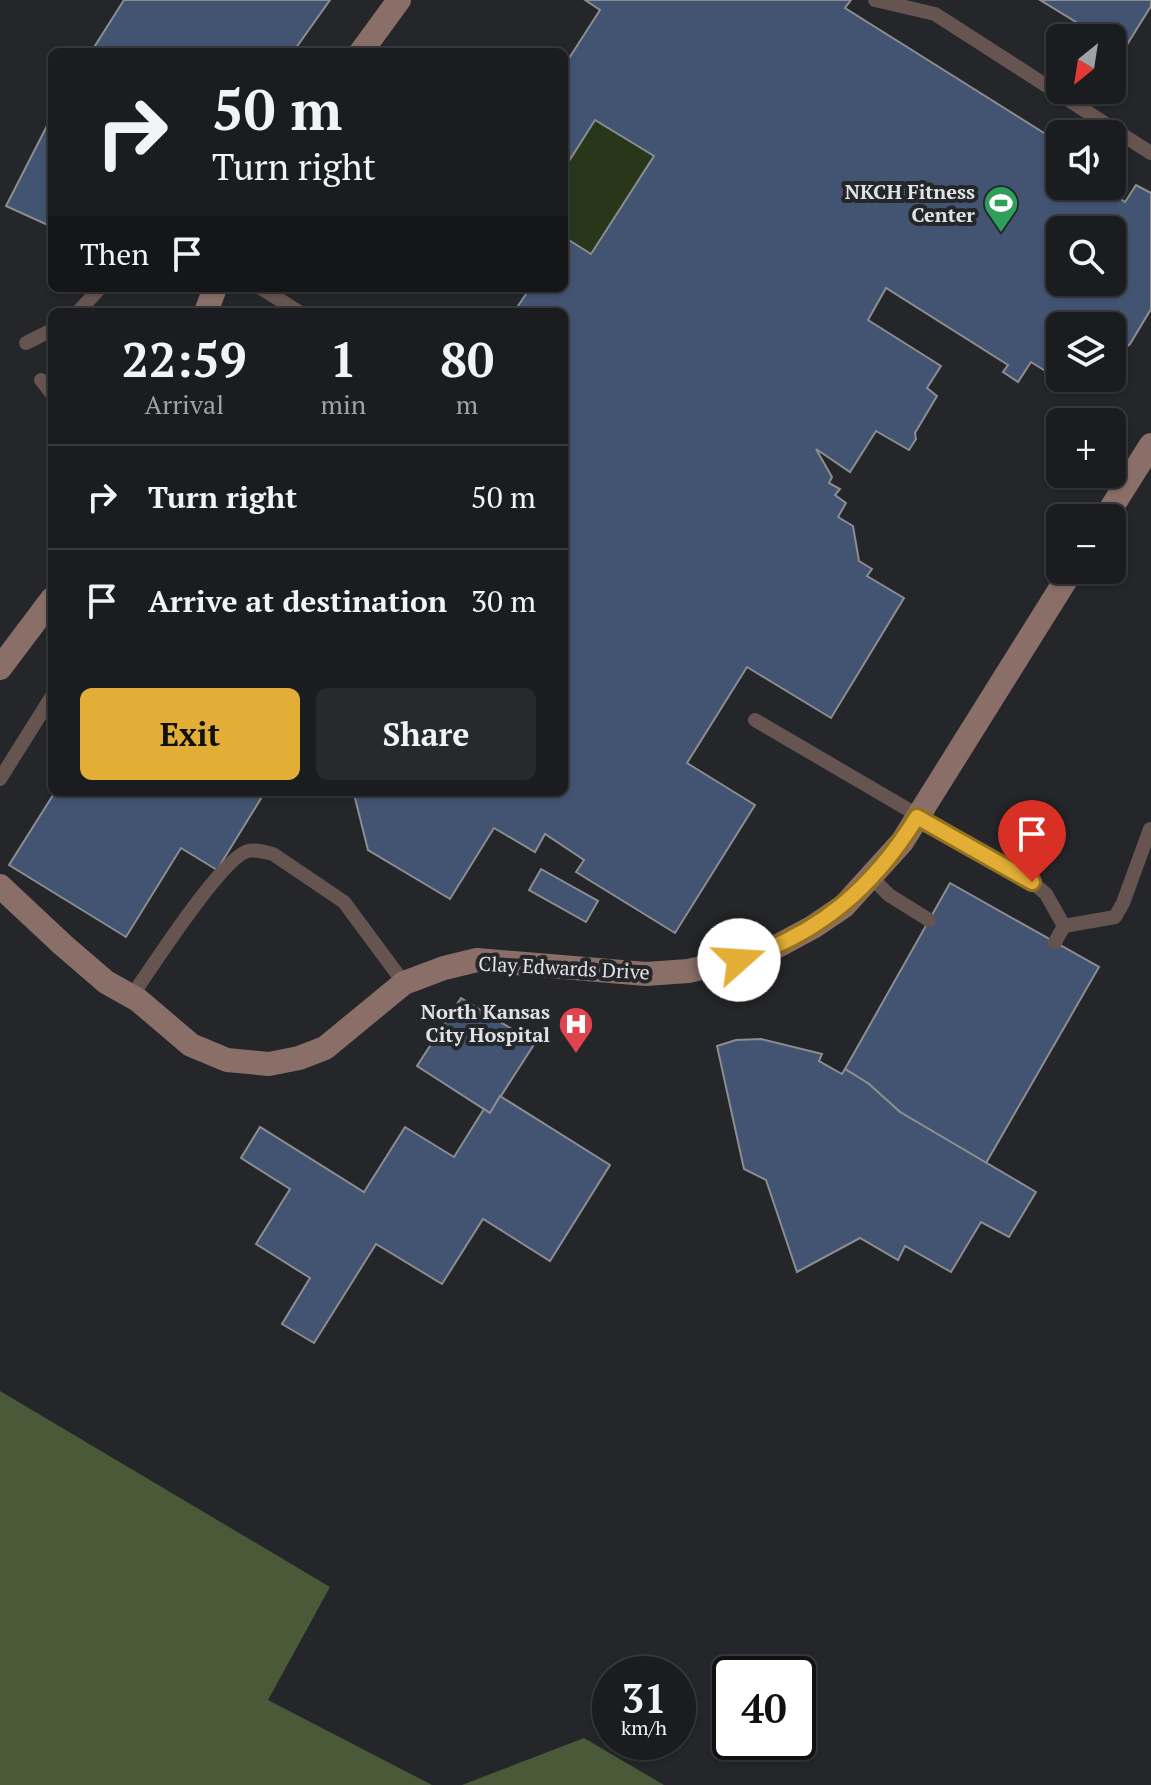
<!DOCTYPE html>
<meta charset="utf-8">
<style>
:root{--surface:#1b1c1f;--page:#28292c;--text:#f1f3f6;--muted:#a0a1a4;--line:#393a3d;--accent:#e3ae35}
body{margin:0;font-family:"PT Serif",serif;background:var(--page);color:var(--text);height:100vh;display:flex;flex-direction:column;font-size:30px;white-space:nowrap}
*{box-sizing:border-box;margin:0}
p{font-size:26px;color:var(--muted)}
.icon{flex:none;width:44px;height:44px;fill:none;stroke:currentColor;stroke-width:2;stroke-linecap:round;stroke-linejoin:round}
.map{position:relative;flex:1;overflow:hidden}
.side{position:absolute;left:48px;top:308px;width:520px;height:488px;display:flex;flex-direction:column;background:var(--surface);border-radius:12px;box-shadow:0 2px 6px #0004,0 0 0 2px var(--line)}
.side>*{flex:none}
.guide{position:absolute;left:48px;top:48px;width:520px;height:244px;border-radius:12px;box-shadow:0 2px 6px #0004,0 0 0 2px var(--line);background:#1b1c1f;color:var(--text);overflow:hidden}
.needle{width:52px;rotate:210deg}
.fabs{position:absolute;left:1046px;top:24px;display:grid;gap:16px}
.fabs a{display:grid;place-items:center;width:80px;height:80px;border-radius:12px;background:var(--surface);box-shadow:0 2px 6px #0004,0 0 0 2px var(--line);font-size:40px}
.speed{position:absolute;left:592px;top:1656px;display:flex;gap:16px;font-size:40px;font-weight:700;text-align:center}
.speed>*{display:grid;place-content:center;width:104px;height:104px;border-radius:50%;background:var(--surface);box-shadow:0 2px 6px #0004,0 0 0 2px var(--line);line-height:1}
.speed small{font-size:20px;font-weight:400}
.speed .limit{border:4px solid #111;border-radius:12px;background:#fff;color:#111}
.pin{position:absolute;display:grid;place-items:center;width:68px;height:68px;color:#fff;margin:-82px -34px;border-radius:50% 50% 50% 0;rotate:-45deg;box-shadow:0 0 8px #0007}
.pin .icon{rotate:45deg}
.me{position:absolute;width:88px;margin:-44px;rotate:71deg;stroke-linejoin:round;filter:drop-shadow(0 0 6px #0008)}
.turn{display:flex;align-items:center;gap:28px;height:168px;padding:0 32px;font-size:36px}
.turn .icon{width:104px;height:104px;stroke-width:2.5}
.turn b{display:block;font-size:56px;line-height:68px}
.then{display:flex;align-items:center;height:76px;padding:0 32px;background:#0003;gap:16px;font-size:30px}
.eta{display:flex;justify-content:space-evenly;align-items:center;height:136px;text-align:center}
.eta b{font-size:48px;font-weight:700;line-height:56px}
.primary-button{display:flex;gap:16px;margin-top:auto;padding:16px 32px}
.primary-button a{flex:1;height:92px;border-radius:12px;background:var(--accent);color:#111;font-size:32px;font-weight:700;line-height:92px;text-align:center}
.primary-button a+a{background:var(--page);color:var(--text)}
ul{padding:0;list-style:none}
li{display:flex;align-items:center;gap:24px;height:104px;padding:0 32px;border-top:2px solid var(--line)}
li div{flex:1}
li b{display:block;font-size:30px}
li em{font-style:normal}
.map>svg:first-child{display:block}
</style>
<div class="map">
<svg width="1151" height="1785" viewBox="0 0 1151 1785">
<rect width="100%" height="100%" fill="#242629"/>
<!-- green -->
<polygon fill="#283719" points="595,120 654,156 591,254 564,237 564,169"/>
<!-- forest -->
<g fill="#4a5a39">
<polygon points="0,1391 330,1587 268,1700 432,1785 0,1785"/>
<polygon points="584,1738 664,1785 462,1785"/>
</g>
<!-- building -->
<g fill="#435472" stroke="#8b8d91" stroke-width="2" fill-rule="evenodd">
<polygon points="124,0 330,0 293,52 91,52"/>
<path d="M585 0H851L845 8 1060 143V186H1112V176L1121 181 1114 194 1125 202 1136 185 1151 193V309L1130 344 1114 357 1112 326H1060V378H1082L1074 389 1031 362 1018 382 1003 372 1008 365 886 288 868 320 941 366 927 388 937 396 915 433 916 439 909 450 876 431 850 472 816 449 832 477 829 483 840 489 835 495 846 503 838 517 853 526 859 561 872 569 867 576 904 598 831 718 747 667 687 763 755 805 675 933 576 872 584 860 545 834 535 852 494 828 450 899 368 850 355 798 346 792H564V312H514L530 288H564V237L591 254 654 156 595 120 564 169V66L600 10ZM1060 230H1112V282H1060Z"/>
<polygon points="1040,0 1151,0 1151,6 1123,51 1112,44 1112,38 1102,38"/>
<polygon points="52,116 52,227 6,206"/>
<polygon points="55,792 265,792 217,870 181,848 126,937 9,865"/>
<polygon points="541,869 598,901 586,922 529,890"/>
<polygon points="950,883 1099,967 986,1163 900,1112 869,1084 845,1069"/>
<polygon points="461,998 535,1043 490,1113 417,1066"/>
<polygon points="761,1039 822,1054 819,1061 842,1074 845,1069 869,1084 900,1112 1036,1192 1009,1237 981,1222 951,1272 905,1246 898,1260 860,1238 797,1272 766,1180 744,1169 717,1046 736,1040"/>
<polygon points="500,1096 610,1165 550,1261 483,1219 442,1284 376,1244 314,1343 282,1324 310,1278 256,1244 290,1189 241,1158 260,1127 364,1192 405,1127 454,1157 484,1109 490,1113"/>
</g>
<g fill="none" stroke-linecap="round" stroke-linejoin="round">
<!-- lane -->
<g stroke="#665450" stroke-width="14">
<polyline points="875,0 935,14 1151,153"/>
<polyline points="261,288 299,312"/>
<polyline points="78,312 100,288"/>
<polyline points="26,343 52,330"/>
<polyline points="41,380 52,394"/>
<polyline points="755,720 1032,882 1046,894 1064,926 1055,942"/>
<polyline points="0,779 52,696"/>
<polyline points="871,877 889,895 929,920"/>
<polyline points="1064,926 1115,917 1123,903 1150,829"/>
<path d="M131 997C150 970 222 857 248 851 256 849 265 852 273 854L344 902 404 983"/>
</g>
<!-- secondary -->
<g stroke="#8a6e68" stroke-width="24">
<polyline points="361,52 399,0"/>
<polyline points="206,312 215,288"/>
<polyline points="1105,518 1151,445"/>
<polyline points="0,668 52,599"/>
<polyline points="0,886 63,945 106,982 138,1000 191,1045 227,1060 269,1064 299,1058 325,1048 404,983 444,968 477,960 646,974 688,971 739,960 774,948 813,927 844,906 902,842 1072,570"/>
</g>
</g>
<g fill="none" stroke-linecap="round" stroke-linejoin="round">
<!-- route casing -->
<g stroke="#947122" stroke-width="20">
<path id="route" d="M739 960C819 934 873 888 917 817L1032 882"/>
</g>
<!-- route -->
<use href="#route" stroke="#e3ae35" stroke-width="14"/>
</g>
<!-- icons -->
<defs>
<g id="stadium-pin" transform="scale(1.8)"><path d="M0 17L-7.5 6A9.5 9.5 0 1 1 7.5 6Z" fill="#2e9e5b" stroke="#242629"/><path d="M0-5a6.5 5 0 1 0 0 10a6.5 5 0 1 0 0-10ZM-3.5-1.8h7v3.6h-7Z" fill="#fff"/></g>
<g id="hospital-pin" transform="scale(1.8)"><path d="M0 17L-7.5 6A9.5 9.5 0 1 1 7.5 6Z" fill="#e0444e" stroke="#242629"/><path d="M-5-5h3v3.5h4V-5h3V5h-3V1.5h-4V5h-3Z" fill="#fff"/></g>
</defs>
<g fill-rule="evenodd">
<use href="#stadium-pin" x="1001" y="203"/>
<use href="#hospital-pin" x="576" y="1024"/>
</g>
<g text-anchor="middle" stroke-width="8" stroke-linejoin="round" paint-order="stroke">
<!-- poi labels -->
<g font-size="20" font-weight="bold" fill="#e1e2e5" stroke="#242629" text-anchor="end">
<text x="975" y="199">NKCH Fitness<tspan x="975" dy="23">Center</tspan></text>
<text x="550" y="1019">North Kansas<tspan x="550" dy="23">City Hospital</tspan></text>
</g>
<!-- street labels -->
<g font-size="20" fill="#e1e2e5" stroke="#242629">
<text transform="translate(564 968) rotate(3)" y="7">Clay Edwards Drive</text>
</g>
</g>
</svg>
<div class="fabs">
<a><svg class="needle" viewBox="-14 -14 28 28"><path d="M0-13l5 13h-10z" fill="#e53935"/><path d="M0 13l5-13h-10z" fill="#a0a1a4"/></svg></a>
<a><svg class="icon" aria-label="sound" viewBox="0 0 24 24"><path d="M4 9h4l5-4v14l-5-4H4zM17 9q2 3 0 6"/></svg></a>
<a><svg class="icon" aria-label="search" viewBox="0 0 24 24"><circle cx="10" cy="10" r="6"/><path d="M15 15l6 6"/></svg></a>
<a><svg class="icon" aria-label="layers" viewBox="0 0 24 24"><path d="M12 4l9 5-9 5-9-5zM3 14l9 5 9-5"/></svg></a>
<a>+</a>
<a>−</a>
</div>
<div class="speed"><div>31<small>km/h</small></div><div class="limit">40</div></div>
<div class="pin" style="left:1032px;top:882px;background:#d93025"><svg class="icon" aria-label="arrive" viewBox="0 0 24 24"><path d="M6 21V4h12l-3 4 3 4H6"/></svg></div>
<svg class="me" style="left:739px;top:960px" viewBox="-20 -20 40 40"><circle r="19" fill="#fff"/><path d="M0-13L10 11 0 6-10 11z" fill="#e3ae35"/></svg>
<div class="guide">
<div class="turn"><svg class="icon" aria-label="right" viewBox="0 0 24 24"><path d="M7 20v-9h11M14 6l5 5-5 5"/></svg><div><b>50 m</b>Turn right</div></div>
<div class="then">Then<svg class="icon" aria-label="arrive" viewBox="0 0 24 24"><path d="M6 21V4h12l-3 4 3 4H6"/></svg></div>
</div>
<section class="side">
<div class="eta">
<div><b>22:59</b><p>Arrival</p></div>
<div><b>1</b><p>min</p></div>
<div><b>80</b><p>m</p></div>
</div>
<ul>
<li><svg class="icon" aria-label="right" viewBox="0 0 24 24"><path d="M7 20v-9h11M14 6l5 5-5 5"/></svg><div><b>Turn right</b></div><em>50 m</em></li>
<li><svg class="icon" aria-label="arrive" viewBox="0 0 24 24"><path d="M6 21V4h12l-3 4 3 4H6"/></svg><div><b>Arrive at destination</b></div><em>30 m</em></li>
</ul>
<div class="primary-button"><a>Exit</a><a>Share</a></div>
</section>
</div>
